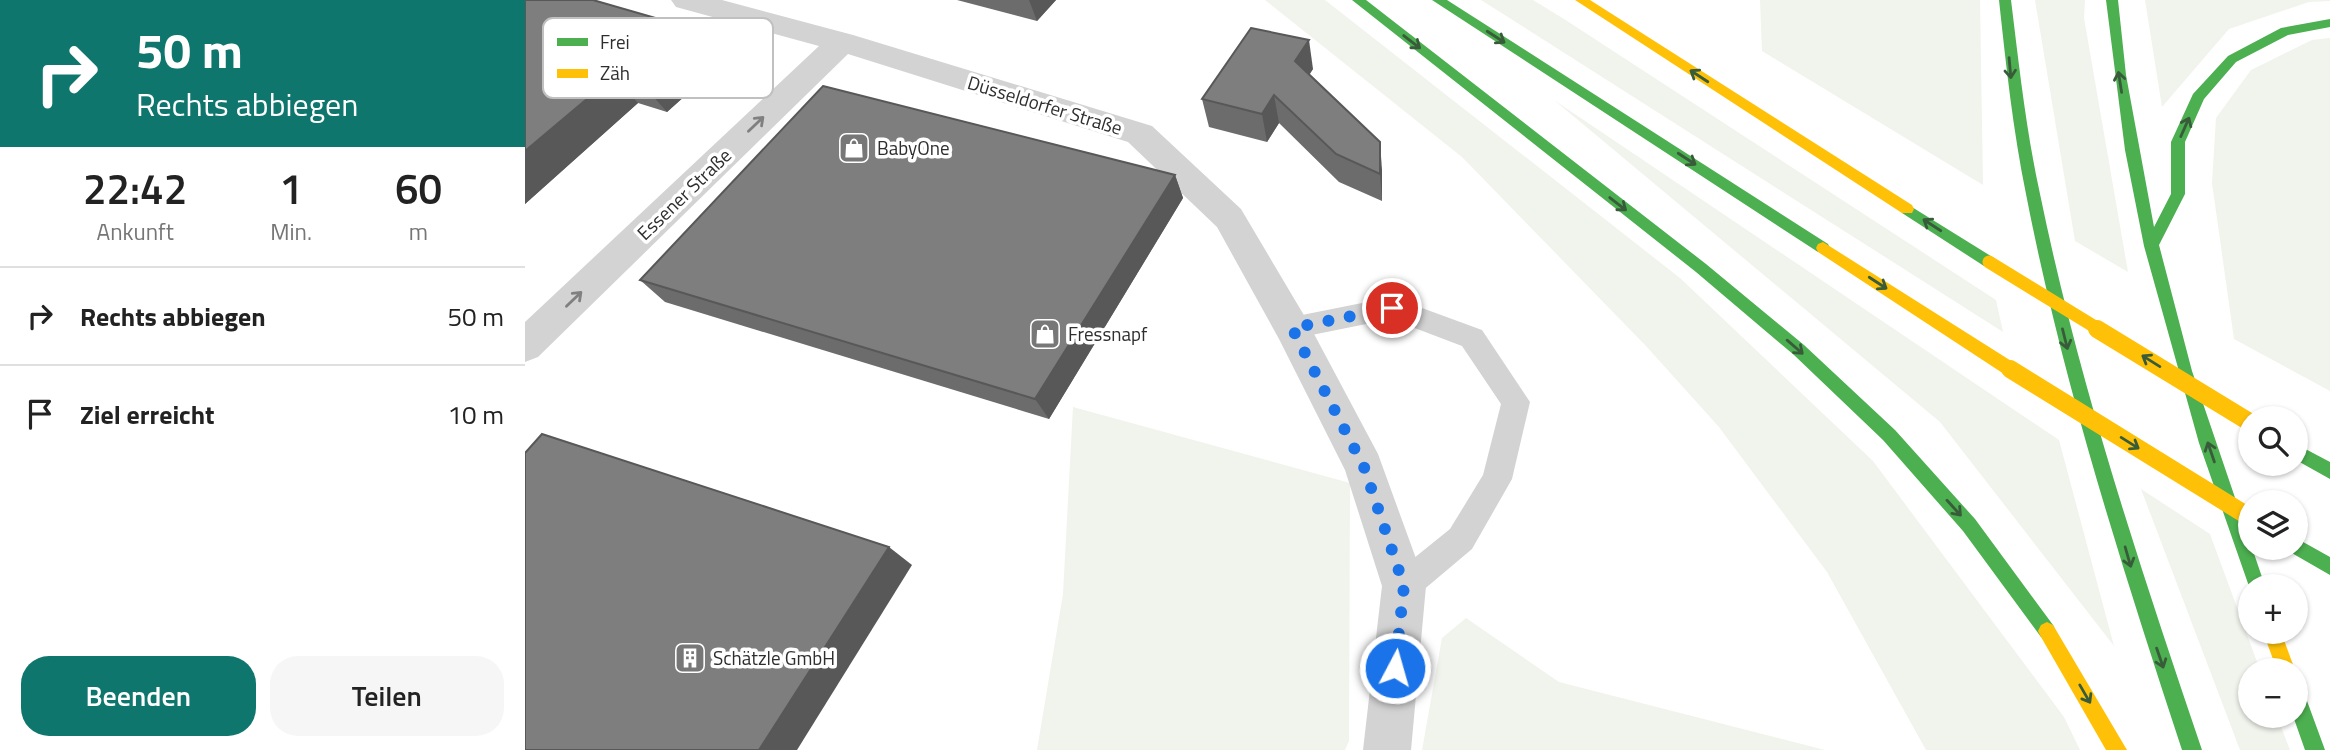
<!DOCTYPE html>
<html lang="de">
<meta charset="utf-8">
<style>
:root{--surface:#fff;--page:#f6f6f6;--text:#222;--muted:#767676;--line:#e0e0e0;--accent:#0f766e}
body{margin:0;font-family:"Titillium Web",sans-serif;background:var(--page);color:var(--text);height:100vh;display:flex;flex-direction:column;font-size:26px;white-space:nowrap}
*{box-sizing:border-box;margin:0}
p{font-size:23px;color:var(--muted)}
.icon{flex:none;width:38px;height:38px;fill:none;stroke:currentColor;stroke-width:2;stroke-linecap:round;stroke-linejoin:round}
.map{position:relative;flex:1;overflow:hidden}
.sheet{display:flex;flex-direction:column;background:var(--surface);width:525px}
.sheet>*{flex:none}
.hud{background:#0f766e;color:#fff;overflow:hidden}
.tools{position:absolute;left:1713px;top:406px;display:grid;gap:14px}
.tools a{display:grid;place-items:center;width:70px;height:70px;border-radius:50%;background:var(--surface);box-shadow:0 2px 5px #0004;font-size:35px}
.pin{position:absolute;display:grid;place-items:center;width:60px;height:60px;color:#fff;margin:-30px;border:4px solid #fff;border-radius:50%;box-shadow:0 2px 7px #0007}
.me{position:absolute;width:77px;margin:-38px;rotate:6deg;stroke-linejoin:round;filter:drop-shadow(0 0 5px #0008)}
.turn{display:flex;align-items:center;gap:24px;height:147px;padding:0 21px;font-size:32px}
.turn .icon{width:91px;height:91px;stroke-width:2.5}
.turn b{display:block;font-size:49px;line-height:60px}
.eta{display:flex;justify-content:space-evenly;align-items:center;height:119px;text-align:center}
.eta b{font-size:42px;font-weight:600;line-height:49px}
.action{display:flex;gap:14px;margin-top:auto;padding:14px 21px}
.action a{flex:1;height:80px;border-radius:28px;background:var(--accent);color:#fff;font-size:28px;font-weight:600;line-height:80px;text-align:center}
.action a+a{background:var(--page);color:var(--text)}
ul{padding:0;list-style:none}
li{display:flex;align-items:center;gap:21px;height:98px;padding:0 21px;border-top:2px solid var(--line)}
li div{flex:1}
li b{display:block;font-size:26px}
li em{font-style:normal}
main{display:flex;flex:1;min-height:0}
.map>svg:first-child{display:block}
</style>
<main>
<section class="sheet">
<div class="hud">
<div class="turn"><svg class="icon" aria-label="right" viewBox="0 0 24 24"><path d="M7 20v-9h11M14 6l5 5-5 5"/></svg><div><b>50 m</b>Rechts abbiegen</div></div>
</div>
<div class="eta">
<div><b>22:42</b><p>Ankunft</p></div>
<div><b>1</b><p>Min.</p></div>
<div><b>60</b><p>m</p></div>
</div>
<ul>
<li><svg class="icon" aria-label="right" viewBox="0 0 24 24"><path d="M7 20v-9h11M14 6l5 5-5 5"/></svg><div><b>Rechts abbiegen</b></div><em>50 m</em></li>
<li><svg class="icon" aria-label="arrive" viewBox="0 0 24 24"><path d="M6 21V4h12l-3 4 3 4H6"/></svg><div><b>Ziel erreicht</b></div><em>10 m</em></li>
</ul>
<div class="action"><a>Beenden</a><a>Teilen</a></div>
</section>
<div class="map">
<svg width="1805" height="750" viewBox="0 0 1805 750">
<rect width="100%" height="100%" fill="#fff"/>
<!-- green -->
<g fill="#f1f4ec">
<polygon points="740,0 800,0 1155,278 1348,461 1539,717 1555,750 1401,750 1302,572 1194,427 1121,346 937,157"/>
<polygon points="956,0 1008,0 1039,19 1471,300 1478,332"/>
<polygon points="1235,0 1455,0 1458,185 1237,51"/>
<polygon points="1510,0 1560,0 1559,18 1603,272 1550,241"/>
<polygon points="1620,0 1805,0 1805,1 1784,2 1704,29 1637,107"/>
<polygon points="1805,38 1805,391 1709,339 1687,183 1691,118 1726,70 1787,40"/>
<polygon points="1029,100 1534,440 1589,646 1415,422"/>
<polygon points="548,407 825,483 824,741 820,750 512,750 538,594"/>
<polygon points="1616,489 1685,534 1735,670 1726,670 1726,716 1752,716 1765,750 1715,750"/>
<polygon points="941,618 1034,682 1300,750 897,750 917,638"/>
</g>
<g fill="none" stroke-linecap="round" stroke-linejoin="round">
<!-- lane -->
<polygon fill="#d3d3d3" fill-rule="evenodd" points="867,297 957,330 1005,402 987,479 947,549 890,597 879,601 868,597 863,586 868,575 925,529 958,475 976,404 937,346 866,319 767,339 757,336 753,328 757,320 767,317"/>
<!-- street -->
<polygon fill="#d3d3d3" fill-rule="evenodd" points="146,0 197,0 328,35 627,126 716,209 780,317 853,454 901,586 886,750 838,750 857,586 820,470 754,339 692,227 603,142 323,54 13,357 0,362 0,322 294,46 151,7"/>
<!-- fast -->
<g fill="#4caf50" fill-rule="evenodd">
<polygon points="827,0 841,0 1181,264 1279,345 1370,430 1450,519 1528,625 1531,631 1528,637 1522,640 1516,637 1438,531 1358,440 1269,355 1171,272"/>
<polygon points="907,0 922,0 1303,244 1305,248 1303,252 1293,252"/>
<path d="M1474 0H1486C1494 65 1501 130 1515 194 1554 384 1615 567 1677 750H1657C1597 567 1538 384 1501 194 1488 130 1481 65 1474 0Z"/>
<polygon points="1581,0 1593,0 1601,75 1629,227 1646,194 1646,142 1668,94 1703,56 1756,28 1805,19 1805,27 1763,35 1711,62 1679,99 1660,142 1660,194 1634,245 1667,371 1740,586 1726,586 1726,592 1674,443 1619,246 1600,150"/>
<polygon points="1382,204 1469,258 1471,262 1469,266 1459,266 1377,213 1375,209 1377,205"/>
<polygon points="1771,444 1805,462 1805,479 1771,460"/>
<polygon points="1771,538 1805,557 1805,575 1765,552 1763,548 1771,548"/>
<polygon points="1771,688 1778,690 1800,750 1780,750 1768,716 1771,716"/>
</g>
<!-- slow -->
<g fill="#ffc107" fill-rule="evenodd">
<polygon points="1050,0 1065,0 1387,205 1389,209 1387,213 1377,213"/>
<polygon points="1298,242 1491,364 1493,369 1491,374 1479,374 1293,252 1291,248 1293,244"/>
<polygon points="1522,622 1528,625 1602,750 1581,750 1516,637 1513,631 1516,625"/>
<polygon points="1738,632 1756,632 1770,670 1752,670"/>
</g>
<!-- slow-bridge-far1 -->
<polyline stroke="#ffc107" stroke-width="13" points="1464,262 1575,330"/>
<!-- slow-bridge -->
<g stroke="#ffc107" stroke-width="18">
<polyline points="1572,329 1726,423"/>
<polyline points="1485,369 1726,518"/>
</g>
</g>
<!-- wall -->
<g fill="#6c6c6c">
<polygon points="0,0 200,60 142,112 113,103 0,204"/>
<polygon points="432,0 531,0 512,21"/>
<polygon points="788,69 784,74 857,170 857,201 814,182 754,123 742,142 684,127 677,99"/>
<polygon points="650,175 658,198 524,419 140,302 115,280"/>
</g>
<!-- shaded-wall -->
<g fill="#585858">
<polygon points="504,0 531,0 512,21"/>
<polygon points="179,32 200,60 142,112 118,85"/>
<polygon points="784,40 788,69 775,90 770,61"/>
<polygon points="89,76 113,103 0,204 0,151"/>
<polygon points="749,95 754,123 742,142 737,114"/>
<polygon points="855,142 857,170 857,201 855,174"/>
<polygon points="650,175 658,198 524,419 510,399"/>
<polygon points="364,547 387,565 272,750 234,750"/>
</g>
<!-- building -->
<g fill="#7e7e7e" stroke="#585858" stroke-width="2">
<polygon points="0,0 68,0 179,32 118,85 89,76 0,151"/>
<polygon points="726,28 784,40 770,61 855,142 855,174 811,154 749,95 737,114 677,99"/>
<polygon points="298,86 650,175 510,399 115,280"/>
<polygon points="17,434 364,547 234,750 0,750 0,453"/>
</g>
<!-- one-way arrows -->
<defs><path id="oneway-shaft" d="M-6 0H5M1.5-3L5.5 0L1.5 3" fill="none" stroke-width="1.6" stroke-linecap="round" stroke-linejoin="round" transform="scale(1.75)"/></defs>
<g stroke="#385b3a">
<use href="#oneway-shaft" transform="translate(971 37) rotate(33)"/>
<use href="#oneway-shaft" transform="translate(887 42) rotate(38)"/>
<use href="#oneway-shaft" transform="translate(1485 68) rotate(85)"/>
<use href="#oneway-shaft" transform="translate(1174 76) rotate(-147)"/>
<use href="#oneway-shaft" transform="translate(1595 82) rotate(-99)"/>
<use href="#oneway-shaft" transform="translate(1660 127) rotate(-66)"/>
<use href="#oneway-shaft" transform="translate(1162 159) rotate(33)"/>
<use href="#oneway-shaft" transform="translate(1093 204) rotate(38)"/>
<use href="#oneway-shaft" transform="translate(1407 225) rotate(-147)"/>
<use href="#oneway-shaft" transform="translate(1353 283) rotate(33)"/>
<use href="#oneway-shaft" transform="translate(1540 339) rotate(76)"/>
<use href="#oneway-shaft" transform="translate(1270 347) rotate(41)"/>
<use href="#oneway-shaft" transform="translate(1626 361) rotate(-148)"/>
<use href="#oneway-shaft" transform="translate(1605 443) rotate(32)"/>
<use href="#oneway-shaft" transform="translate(1686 452) rotate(-109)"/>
<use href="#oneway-shaft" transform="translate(1429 508) rotate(48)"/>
<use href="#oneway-shaft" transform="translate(1603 557) rotate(74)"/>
<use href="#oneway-shaft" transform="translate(1635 658) rotate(71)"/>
<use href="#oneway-shaft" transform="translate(1560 694) rotate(60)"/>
</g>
<g stroke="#808080">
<use href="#oneway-shaft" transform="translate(231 124) rotate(-44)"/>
<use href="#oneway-shaft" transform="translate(49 299) rotate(-44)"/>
</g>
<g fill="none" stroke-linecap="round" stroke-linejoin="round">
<!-- route -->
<polyline stroke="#1a73e8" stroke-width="12" stroke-dasharray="0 21.6" points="867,308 767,328 839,467 879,586 870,668"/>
</g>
<!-- icons -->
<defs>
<g id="shop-square" transform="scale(1.575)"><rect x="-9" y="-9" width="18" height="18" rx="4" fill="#777" stroke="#fff"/><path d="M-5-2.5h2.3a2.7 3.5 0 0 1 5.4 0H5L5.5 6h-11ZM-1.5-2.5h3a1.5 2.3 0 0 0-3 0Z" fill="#fff"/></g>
<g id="building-square" transform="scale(1.575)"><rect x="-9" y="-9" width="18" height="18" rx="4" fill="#777" stroke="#fff"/><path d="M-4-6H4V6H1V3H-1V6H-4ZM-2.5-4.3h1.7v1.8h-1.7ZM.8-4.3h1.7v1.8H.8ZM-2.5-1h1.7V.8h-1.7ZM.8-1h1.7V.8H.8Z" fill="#fff"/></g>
</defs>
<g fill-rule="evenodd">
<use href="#shop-square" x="329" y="148"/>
<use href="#shop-square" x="520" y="334"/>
<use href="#building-square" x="165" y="658"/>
</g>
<g text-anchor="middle" stroke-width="7" stroke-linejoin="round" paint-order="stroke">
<!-- street labels -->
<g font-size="19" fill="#2e2e2e" stroke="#fff">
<text transform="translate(520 105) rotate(17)" y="7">Düsseldorfer Straße</text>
<text transform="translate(159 194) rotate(-44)" y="7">Essener Straße</text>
</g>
<!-- poi labels -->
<g font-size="19" fill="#2e2e2e" stroke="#fff" text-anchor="start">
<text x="352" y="155">BabyOne</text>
<text x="543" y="341">Fressnapf</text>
<text x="188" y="665">Schätzle GmbH</text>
</g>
</g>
<!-- legend -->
<rect x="18" y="18" width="230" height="80" rx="10" fill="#fff" stroke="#c0c0c0" stroke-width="2"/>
<rect x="32" y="38" width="31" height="8" fill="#4caf50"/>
<rect x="32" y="69" width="31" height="9" fill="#ffc107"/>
<g font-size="19" fill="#2e2e2e">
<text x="75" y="49">Frei</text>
<text x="75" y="80">Zäh</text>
</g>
</svg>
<div class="tools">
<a><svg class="icon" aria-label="search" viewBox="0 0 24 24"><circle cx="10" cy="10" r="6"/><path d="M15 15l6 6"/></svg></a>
<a><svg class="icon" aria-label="layers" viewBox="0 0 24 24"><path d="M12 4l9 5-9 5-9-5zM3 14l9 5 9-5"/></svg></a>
<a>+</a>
<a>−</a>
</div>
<div class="pin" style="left:867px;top:308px;background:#d93025"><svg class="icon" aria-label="arrive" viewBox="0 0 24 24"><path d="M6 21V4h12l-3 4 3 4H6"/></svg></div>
<svg class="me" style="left:870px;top:668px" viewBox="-20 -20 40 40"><circle r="17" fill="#1a73e8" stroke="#fff" stroke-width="3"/><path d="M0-11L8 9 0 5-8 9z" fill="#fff"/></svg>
</div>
</main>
